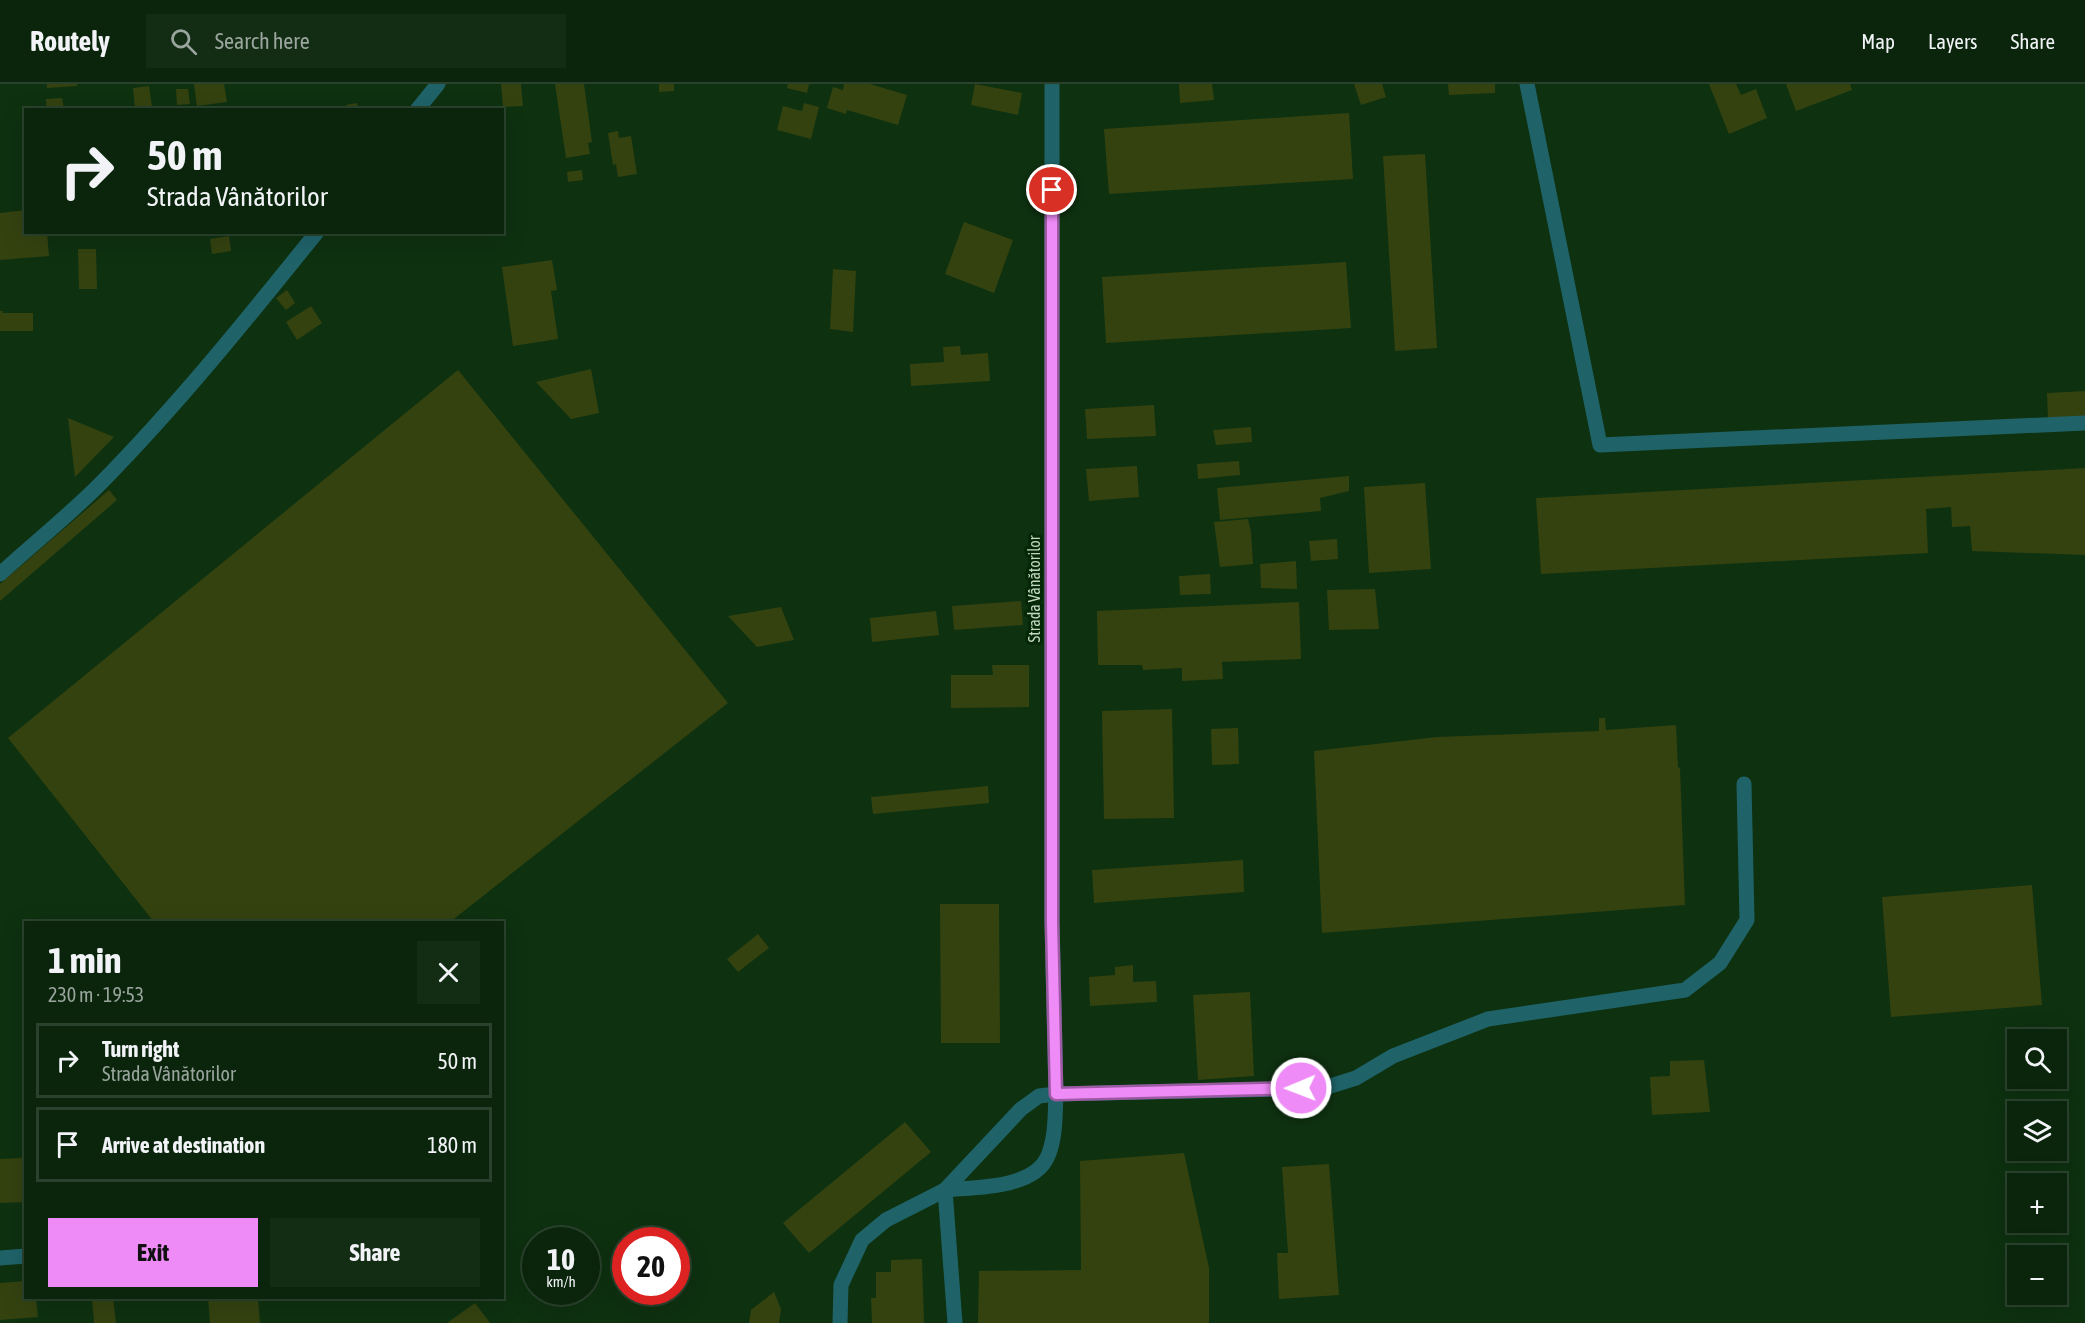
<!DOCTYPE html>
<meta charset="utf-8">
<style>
:root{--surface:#0a250c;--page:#132d15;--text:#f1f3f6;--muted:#99a59d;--line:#2a422d;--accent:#ef8bf7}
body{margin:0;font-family:"Asap Condensed",sans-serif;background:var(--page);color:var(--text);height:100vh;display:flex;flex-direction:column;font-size:22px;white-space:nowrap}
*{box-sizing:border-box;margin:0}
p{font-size:20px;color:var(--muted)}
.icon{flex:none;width:33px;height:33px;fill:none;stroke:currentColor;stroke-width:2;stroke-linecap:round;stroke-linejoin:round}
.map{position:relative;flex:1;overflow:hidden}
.drawer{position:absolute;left:24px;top:837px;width:480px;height:378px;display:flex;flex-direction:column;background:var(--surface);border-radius:0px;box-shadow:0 6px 24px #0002,0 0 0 2px var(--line)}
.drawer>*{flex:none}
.hud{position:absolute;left:24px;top:24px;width:480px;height:126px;border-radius:0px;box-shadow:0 6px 24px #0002,0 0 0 2px var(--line);background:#0a250c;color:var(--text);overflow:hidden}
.buttons{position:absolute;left:2007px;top:945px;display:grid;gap:12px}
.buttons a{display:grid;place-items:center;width:60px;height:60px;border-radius:0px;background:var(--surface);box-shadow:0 6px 24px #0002,0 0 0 2px var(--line);font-size:30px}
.speed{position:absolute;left:522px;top:1143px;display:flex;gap:12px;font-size:30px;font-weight:700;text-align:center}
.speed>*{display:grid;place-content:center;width:78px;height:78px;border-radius:50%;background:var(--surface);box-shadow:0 6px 24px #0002,0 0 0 2px var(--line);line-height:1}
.speed small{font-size:15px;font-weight:400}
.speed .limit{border:9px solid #d22;background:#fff;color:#111}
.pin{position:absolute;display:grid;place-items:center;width:51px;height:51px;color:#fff;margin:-26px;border:3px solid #fff;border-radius:50%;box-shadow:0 2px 6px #0007}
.me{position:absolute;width:66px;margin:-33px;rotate:269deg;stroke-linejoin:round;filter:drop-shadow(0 0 4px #0008)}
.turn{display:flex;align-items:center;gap:21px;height:126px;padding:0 24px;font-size:27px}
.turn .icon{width:78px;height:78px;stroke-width:2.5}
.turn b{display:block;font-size:42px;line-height:51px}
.round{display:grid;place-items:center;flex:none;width:63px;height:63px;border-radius:0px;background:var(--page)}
.head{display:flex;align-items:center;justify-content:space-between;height:102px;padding:0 24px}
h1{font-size:36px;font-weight:700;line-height:45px}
.button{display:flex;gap:12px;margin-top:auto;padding:12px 24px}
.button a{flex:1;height:69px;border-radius:0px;background:var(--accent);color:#111;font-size:24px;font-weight:700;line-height:69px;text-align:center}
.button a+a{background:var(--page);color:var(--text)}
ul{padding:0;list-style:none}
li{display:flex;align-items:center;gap:18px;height:75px;margin:0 12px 9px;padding:0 12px;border:3px solid var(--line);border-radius:0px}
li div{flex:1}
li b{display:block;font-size:22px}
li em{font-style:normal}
header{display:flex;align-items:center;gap:36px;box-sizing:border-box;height:84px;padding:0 30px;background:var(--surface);border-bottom:2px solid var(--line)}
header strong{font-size:28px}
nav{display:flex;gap:33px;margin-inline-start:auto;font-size:21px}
.search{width:420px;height:54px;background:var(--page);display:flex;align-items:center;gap:15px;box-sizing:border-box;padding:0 21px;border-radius:0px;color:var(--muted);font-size:22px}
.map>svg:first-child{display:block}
</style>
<header>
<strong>Routely</strong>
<div class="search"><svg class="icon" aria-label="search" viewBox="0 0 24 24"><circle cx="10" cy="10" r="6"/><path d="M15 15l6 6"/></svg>Search here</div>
<nav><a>Map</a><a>Layers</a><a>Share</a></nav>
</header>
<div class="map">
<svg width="2085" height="1239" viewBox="0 0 2085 1239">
<rect width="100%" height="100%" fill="#0e3110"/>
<!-- building -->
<g fill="#344210">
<polygon points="47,0 77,0 77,2 47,4"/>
<polygon points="194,0 224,0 227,18 197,22"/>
<polygon points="501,0 521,0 523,22 503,23"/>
<polygon points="555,0 584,0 592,58 588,59 590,70 566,74"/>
<polygon points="659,0 674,0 674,7 659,8"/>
<polygon points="788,0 809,0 807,9 787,4"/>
<polygon points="844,0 870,0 907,11 898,41 847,26 846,30 827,24 833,3 843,6"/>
<polygon points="975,0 1022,9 1018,31 971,21"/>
<polygon points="1179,0 1212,0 1214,16 1180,19"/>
<polygon points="1354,0 1382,0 1386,13 1361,21"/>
<polygon points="1448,0 1495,0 1495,9 1449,11"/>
<polygon points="1709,0 1736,0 1741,11 1756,5 1767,34 1729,50"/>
<polygon points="1786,0 1850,0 1852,6 1796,27"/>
<polygon points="149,2 152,23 135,24 133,4"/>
<polygon points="176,5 188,5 190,20 177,21"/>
<polygon points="62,14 64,26 47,26 46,15"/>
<polygon points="357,19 358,26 346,26 346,21"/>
<polygon points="804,19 819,23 811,55 777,46 783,22 802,27"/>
<polygon points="1349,29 1353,95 1109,110 1104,45"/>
<polygon points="618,47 619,54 631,52 637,90 618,93 616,80 613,81 608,49"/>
<polygon points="1425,70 1437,264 1395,267 1383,72"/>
<polygon points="582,86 583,96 568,98 567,88"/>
<polygon points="26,126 26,148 47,148 49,172 0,176 0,129"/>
<polygon points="964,138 1013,156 994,209 945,190"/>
<polygon points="229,152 231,167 212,170 210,155"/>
<polygon points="78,165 96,165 97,205 79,205"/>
<polygon points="552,176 557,206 551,207 558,255 513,262 502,183"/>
<polygon points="1346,178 1351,244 1106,259 1102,193"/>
<polygon points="833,185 856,187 853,248 830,245"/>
<polygon points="287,206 295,219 286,226 276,214"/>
<polygon points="311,222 322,239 297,256 286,238"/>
<polygon points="0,227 3,227 2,229 33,229 33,247 0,247"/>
<polygon points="960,262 961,271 988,269 990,297 911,302 910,280 944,278 943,263"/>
<polygon points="591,285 599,329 571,335 536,298"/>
<polygon points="458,286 728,619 450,838 154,838 8,654"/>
<polygon points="2085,307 2085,334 2048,336 2047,309"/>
<polygon points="1154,321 1156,352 1087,355 1085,325"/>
<polygon points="68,334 114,353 75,393"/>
<polygon points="1251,343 1252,358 1216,361 1213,346"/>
<polygon points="1239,377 1240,391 1198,395 1197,380"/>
<polygon points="1137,382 1139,413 1089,417 1086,385"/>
<polygon points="2085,384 2085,471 1972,467 1970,442 1952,443 1951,423 1926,425 1928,469 1541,490 1536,414"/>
<polygon points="1349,392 1349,407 1320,414 1321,427 1220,436 1217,404"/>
<polygon points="1425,399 1431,485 1369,489 1364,403"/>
<polygon points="109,406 117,416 0,517 0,500"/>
<polygon points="1248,435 1251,448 1253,480 1220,483 1214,438"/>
<polygon points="1337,455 1338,475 1311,477 1309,457"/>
<polygon points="1296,477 1297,505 1261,504 1260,480"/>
<polygon points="1210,490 1211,510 1180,511 1179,492"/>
<polygon points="1375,505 1379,545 1329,546 1327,506"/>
<polygon points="1021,517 1023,541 954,546 952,522"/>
<polygon points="1299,518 1301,575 1222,578 1223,595 1182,597 1182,584 1143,586 1142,581 1098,581 1097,527"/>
<polygon points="781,523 794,556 757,563 728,532"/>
<polygon points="936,527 939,551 872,558 870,534"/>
<polygon points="992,581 1029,581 1029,623 951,624 951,591 993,591"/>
<polygon points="1172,625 1174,734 1104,735 1102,627"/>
<polygon points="1599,634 1605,634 1606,646 1676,641 1678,683 1680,684 1685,821 1322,849 1314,667 1437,653 1599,647"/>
<polygon points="1238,644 1239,680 1212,681 1211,645"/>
<polygon points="988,702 989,719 873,730 871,713"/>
<polygon points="1243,776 1244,808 1094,819 1092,786"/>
<polygon points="2032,801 2042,921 1891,933 1882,813"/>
<polygon points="940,820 999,820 1000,959 941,959"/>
<polygon points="758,850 769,864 738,888 727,875"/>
<polygon points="1133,881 1133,898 1156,897 1157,918 1090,922 1089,893 1115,891 1115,883"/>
<polygon points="1250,908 1254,992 1198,996 1193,911"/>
<polygon points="1704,976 1710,1028 1652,1031 1650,993 1670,992 1670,977"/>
<polygon points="905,1038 931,1068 809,1169 783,1139"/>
<polygon points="1184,1069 1209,1184 1209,1239 978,1239 979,1187 1081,1186 1080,1077"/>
<polygon points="22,1074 23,1083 26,1083 26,1118 0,1119 0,1075"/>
<polygon points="1329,1080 1339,1211 1279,1215 1277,1169 1288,1169 1282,1083"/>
<polygon points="922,1175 924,1239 872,1239 871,1214 876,1214 876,1188 891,1188 891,1176"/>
<polygon points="26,1197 26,1214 36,1214 38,1233 0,1236 0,1199"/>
<polygon points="774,1208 781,1225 779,1239 749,1239 751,1226"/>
<polygon points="92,1214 113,1214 116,1239 94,1239"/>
<polygon points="208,1214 258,1214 260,1239 210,1239"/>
<polygon points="475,1219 490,1239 447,1239"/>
</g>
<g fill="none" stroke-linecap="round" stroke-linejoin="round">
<!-- lane -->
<g stroke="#1f6369" stroke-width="15">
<polyline points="1527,0 1600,361 2085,339"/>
<polyline points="417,26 438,0"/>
<path d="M0 490C33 460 68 432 99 401 177 322 247 235 317 148"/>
<path d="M945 1106C974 1103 1032 1105 1047 1074 1056 1055 1055 1030 1056 1010L1324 1004 1356 994 1393 972 1488 935 1685 906 1720 879 1747 836 1744 700"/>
<polyline points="945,1106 955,1239"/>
<polyline points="0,1174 26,1172"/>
<polyline points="840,1239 841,1201 862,1156 886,1136 945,1106 1021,1025 1039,1012 1056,1010 1052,838 1052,472"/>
</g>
<!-- street -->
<polyline stroke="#1f6369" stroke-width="15" points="1052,0 1052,472"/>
</g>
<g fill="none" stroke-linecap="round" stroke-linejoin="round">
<!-- route casing -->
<g stroke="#9b5aa1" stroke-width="15">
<polyline id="route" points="1052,106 1052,838 1056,1010 1301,1004"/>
</g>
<!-- route -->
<use href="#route" stroke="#ef8bf7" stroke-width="10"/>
</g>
<g text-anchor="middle" stroke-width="6" stroke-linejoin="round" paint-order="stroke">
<!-- street labels -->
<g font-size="16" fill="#c5d8c4" stroke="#042706">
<text transform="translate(1034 505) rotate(-90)" y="6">Strada Vânătorilor</text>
</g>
</g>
</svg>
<div class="buttons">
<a><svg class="icon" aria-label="search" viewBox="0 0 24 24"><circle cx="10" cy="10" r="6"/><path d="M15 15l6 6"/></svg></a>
<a><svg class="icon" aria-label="layers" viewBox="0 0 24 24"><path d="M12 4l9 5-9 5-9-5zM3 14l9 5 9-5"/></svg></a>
<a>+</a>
<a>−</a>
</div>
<div class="speed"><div>10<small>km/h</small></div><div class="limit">20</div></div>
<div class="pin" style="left:1052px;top:106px;background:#d93025"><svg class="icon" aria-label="arrive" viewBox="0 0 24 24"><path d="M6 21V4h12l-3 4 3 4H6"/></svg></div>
<svg class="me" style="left:1301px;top:1004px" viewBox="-20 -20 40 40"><circle r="17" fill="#ef8bf7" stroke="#fff" stroke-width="3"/><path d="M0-11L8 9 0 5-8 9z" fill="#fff"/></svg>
<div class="hud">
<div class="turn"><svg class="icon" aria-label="right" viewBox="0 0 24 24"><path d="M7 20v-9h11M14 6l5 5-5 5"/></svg><div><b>50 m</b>Strada Vânătorilor</div></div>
</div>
<section class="drawer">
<div class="head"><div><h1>1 min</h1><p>230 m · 19:53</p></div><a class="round"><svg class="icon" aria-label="close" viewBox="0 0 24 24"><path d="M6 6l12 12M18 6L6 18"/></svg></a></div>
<ul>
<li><svg class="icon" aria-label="right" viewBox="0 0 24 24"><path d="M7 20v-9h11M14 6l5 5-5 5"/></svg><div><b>Turn right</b><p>Strada Vânătorilor</p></div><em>50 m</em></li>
<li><svg class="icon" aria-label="arrive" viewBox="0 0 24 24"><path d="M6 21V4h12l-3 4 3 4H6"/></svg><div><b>Arrive at destination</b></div><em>180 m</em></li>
</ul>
<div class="button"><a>Exit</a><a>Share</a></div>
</section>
</div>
